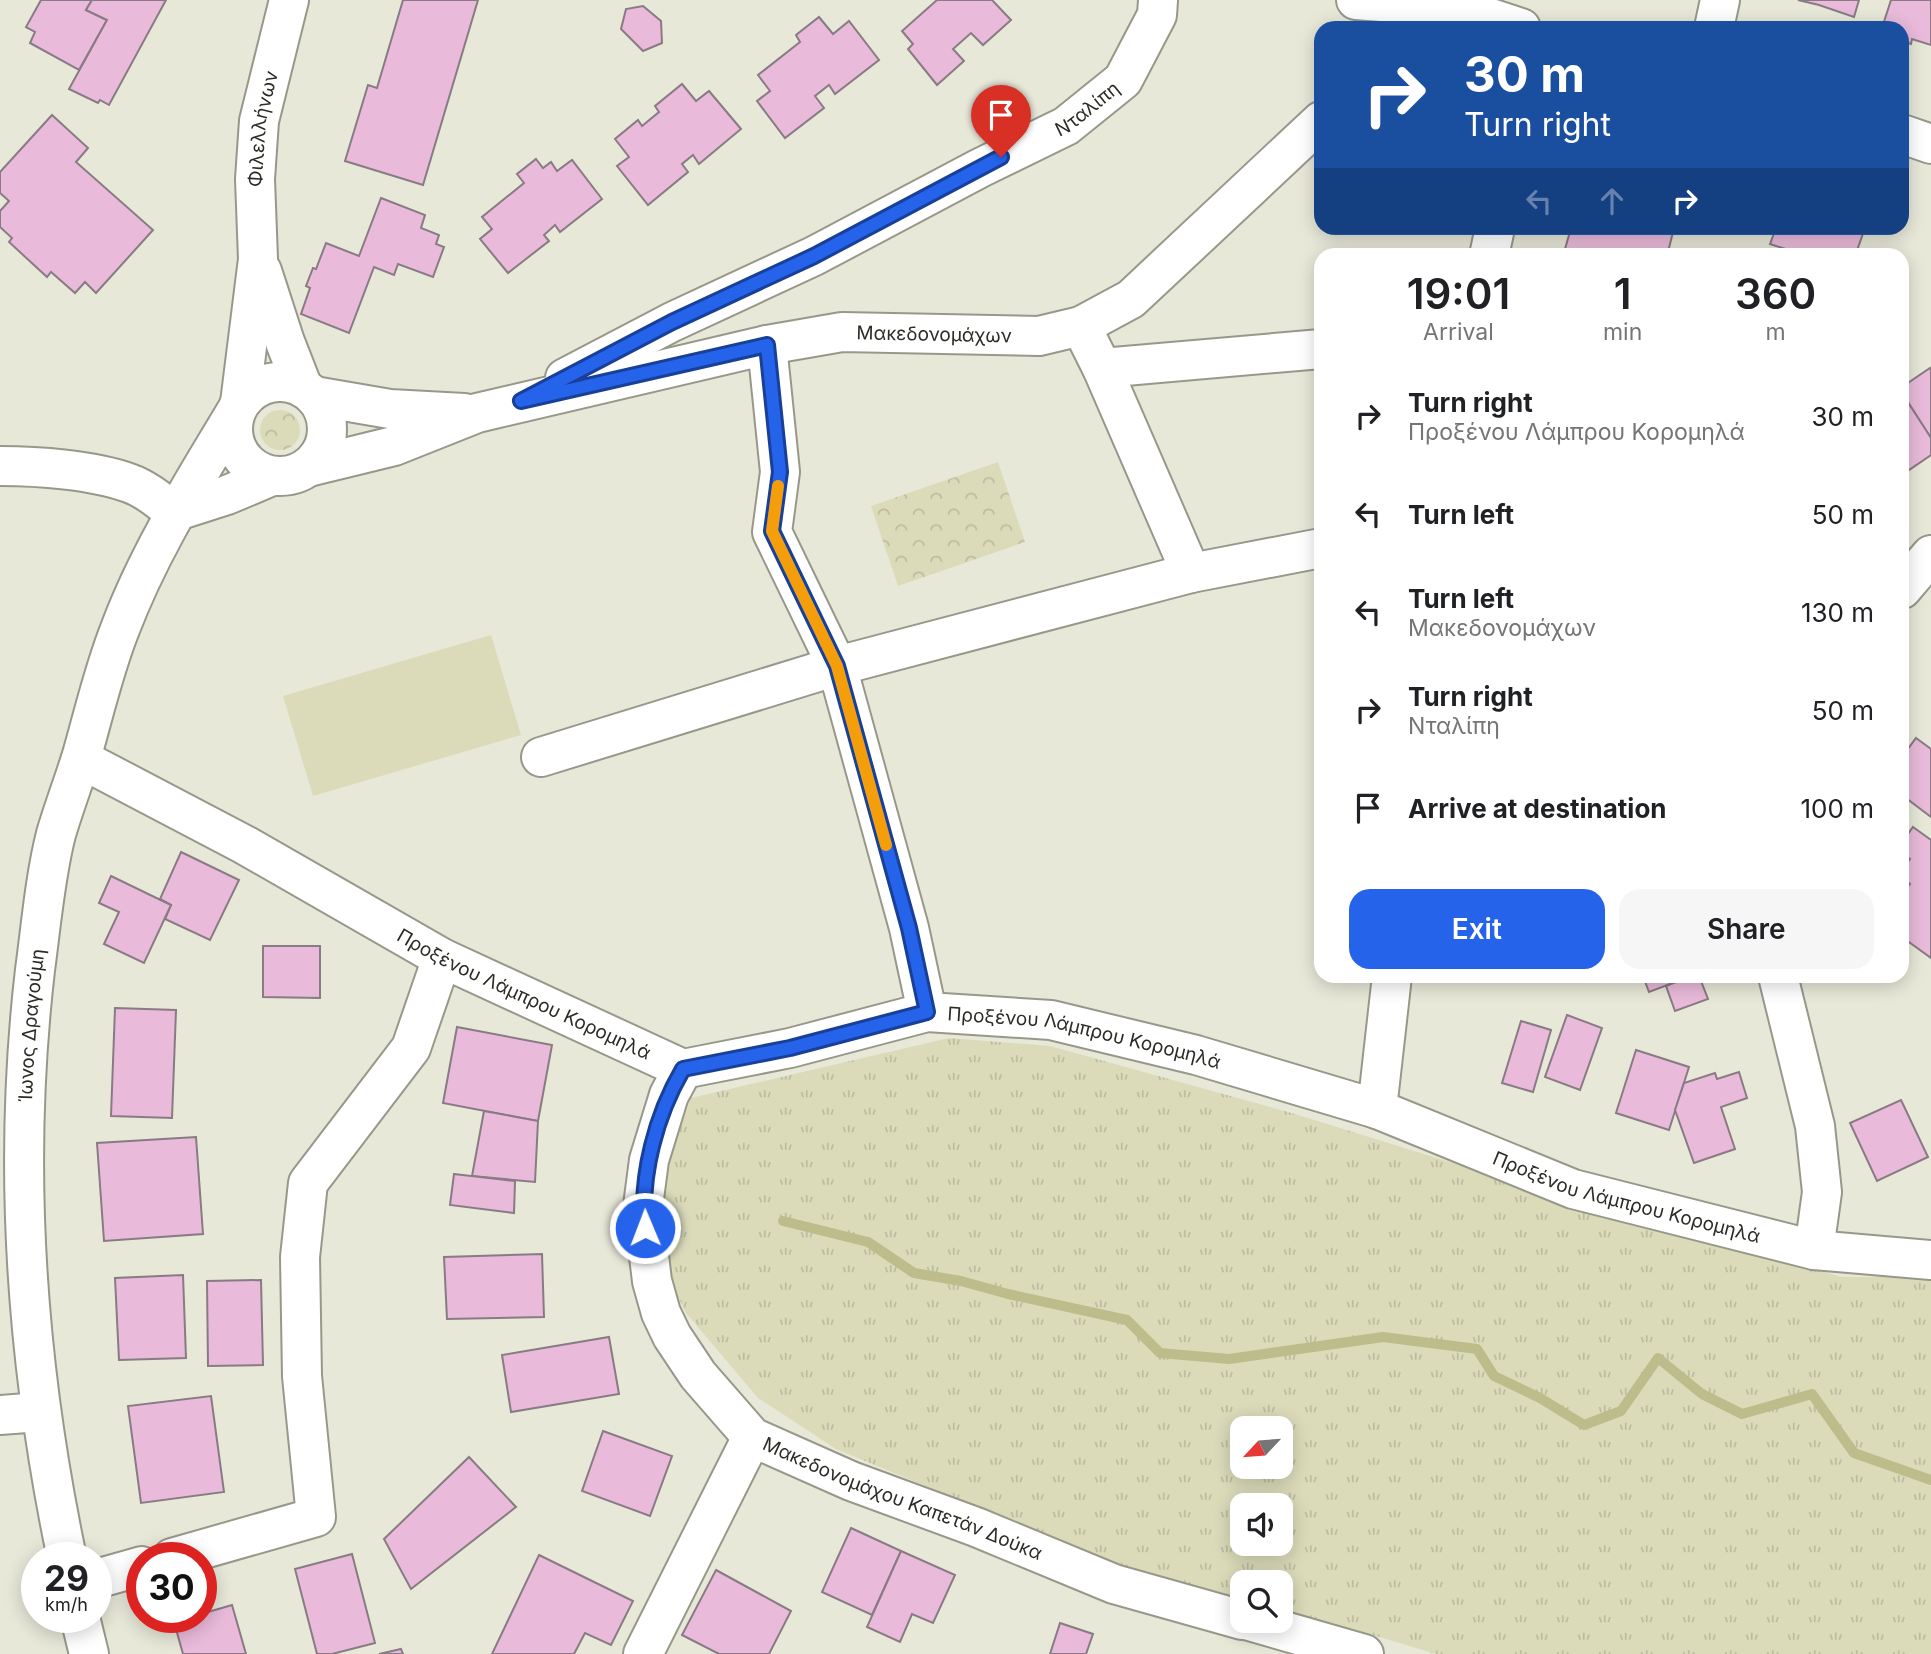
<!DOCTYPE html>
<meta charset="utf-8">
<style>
:root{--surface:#fff;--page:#f6f6f6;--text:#202124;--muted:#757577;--accent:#2563eb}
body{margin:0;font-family:Inter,sans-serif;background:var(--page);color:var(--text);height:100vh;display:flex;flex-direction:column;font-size:26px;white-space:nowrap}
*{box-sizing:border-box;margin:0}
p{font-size:23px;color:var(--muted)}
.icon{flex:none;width:38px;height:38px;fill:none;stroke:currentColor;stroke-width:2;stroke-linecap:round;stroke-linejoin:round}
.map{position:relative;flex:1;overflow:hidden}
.details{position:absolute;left:1314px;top:248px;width:595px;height:735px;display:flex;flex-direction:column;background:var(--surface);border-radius:21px;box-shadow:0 4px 18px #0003}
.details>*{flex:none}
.guide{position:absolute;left:1314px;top:21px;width:595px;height:214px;border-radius:21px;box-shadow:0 4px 18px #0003;background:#1a4fa0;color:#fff;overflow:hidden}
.needle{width:46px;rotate:244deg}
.controls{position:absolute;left:1230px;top:1416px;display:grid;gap:14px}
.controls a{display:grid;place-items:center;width:63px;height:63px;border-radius:14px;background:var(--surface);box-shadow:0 4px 18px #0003;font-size:35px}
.speed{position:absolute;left:21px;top:1542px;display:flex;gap:14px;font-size:35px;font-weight:700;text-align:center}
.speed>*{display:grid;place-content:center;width:91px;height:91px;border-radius:50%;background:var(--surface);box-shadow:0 4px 18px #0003;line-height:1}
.speed small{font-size:18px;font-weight:400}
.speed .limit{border:10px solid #d22;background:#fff;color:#111}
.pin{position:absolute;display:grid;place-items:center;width:60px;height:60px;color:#fff;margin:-72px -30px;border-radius:50% 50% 50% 0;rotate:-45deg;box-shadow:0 0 7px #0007}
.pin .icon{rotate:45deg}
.me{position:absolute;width:77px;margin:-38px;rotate:359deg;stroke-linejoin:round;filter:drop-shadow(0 0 5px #0008)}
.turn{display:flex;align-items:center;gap:24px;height:147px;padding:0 35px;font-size:32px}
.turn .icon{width:91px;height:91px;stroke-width:2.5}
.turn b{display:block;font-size:49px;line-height:60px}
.lanes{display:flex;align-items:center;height:66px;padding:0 35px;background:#0003;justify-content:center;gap:35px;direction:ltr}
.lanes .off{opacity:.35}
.eta{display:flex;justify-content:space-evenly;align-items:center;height:119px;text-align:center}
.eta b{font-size:42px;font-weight:600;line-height:49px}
.primary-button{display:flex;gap:14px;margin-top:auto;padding:14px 35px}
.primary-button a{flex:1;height:80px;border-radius:21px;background:var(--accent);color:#fff;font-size:28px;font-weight:600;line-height:80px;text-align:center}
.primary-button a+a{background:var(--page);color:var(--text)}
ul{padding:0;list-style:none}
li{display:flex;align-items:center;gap:21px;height:98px;padding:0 35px}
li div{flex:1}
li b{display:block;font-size:26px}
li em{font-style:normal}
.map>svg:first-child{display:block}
</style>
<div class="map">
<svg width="1931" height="1654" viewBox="0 0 1931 1654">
<defs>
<pattern id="grass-tufts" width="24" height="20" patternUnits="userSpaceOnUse" patternTransform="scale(1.75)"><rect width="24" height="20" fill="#dbdbba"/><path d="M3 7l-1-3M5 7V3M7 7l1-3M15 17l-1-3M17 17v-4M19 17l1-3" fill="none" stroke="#bcbca0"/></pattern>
<pattern id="park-crowns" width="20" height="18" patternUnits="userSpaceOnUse" patternTransform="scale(1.75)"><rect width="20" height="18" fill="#dbdbba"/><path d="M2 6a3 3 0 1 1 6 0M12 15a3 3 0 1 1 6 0" fill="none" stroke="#bcbca0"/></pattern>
</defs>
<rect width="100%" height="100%" fill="#e7e8d8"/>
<!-- grass -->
<path fill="url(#grass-tufts)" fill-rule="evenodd" d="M949 1038 1050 1046 1295 1114 1723 1247 1843 1277H1931V1654H1436L1316 1618 1281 1613V1582H1242V1608L1231 1607 1057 1540 836 1449 758 1398 686 1313 659 1259 656 1199 691 1098ZM1242 1428H1281V1466H1242ZM1242 1505H1281V1544H1242Z"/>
<!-- park -->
<g fill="url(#park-crowns)">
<circle cx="280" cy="430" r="20"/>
<polygon points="998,462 1025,542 898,586 871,506"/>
</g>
<!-- pitch -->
<polygon fill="#dbdbba" points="491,635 521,735 313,796 283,696"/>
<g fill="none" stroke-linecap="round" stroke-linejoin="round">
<!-- stream -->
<polyline stroke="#bcbd8a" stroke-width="10" points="783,1221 868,1242 914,1273 961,1281 1008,1294 1127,1320 1160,1353 1229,1359 1383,1337 1477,1349 1494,1376 1540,1398 1584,1425 1621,1411 1658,1358 1702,1394 1742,1414 1812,1394 1854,1453 1931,1480"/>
</g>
<!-- building -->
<g fill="#e9bada" stroke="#887b84" stroke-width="2">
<polygon points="41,0 92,0 86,10 107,20 79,70 30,43 35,32 26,27"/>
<polygon points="92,0 166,0 109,105 100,100 98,103 69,89 107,20 86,10"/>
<polygon points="403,0 478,0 423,185 345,161 368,85 377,88"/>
<polygon points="937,0 992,0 1011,20 983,45 971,33 953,49 964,61 937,85 908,49 913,44 902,31"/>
<polygon points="1798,0 1859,0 1854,17 1819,5"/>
<polygon points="1891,0 1931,0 1931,45 1912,39 1911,44 1902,41 1902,28 1882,28"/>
<polygon points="643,6 661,21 662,43 643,51 621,29 626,9"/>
<polygon points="819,17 833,34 849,21 879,60 835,94 829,85 815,96 824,108 785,138 757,101 770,91 758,75 800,42 796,35"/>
<polygon points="682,84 696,101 709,91 741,129 699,164 693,155 682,164 688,172 648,205 617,166 629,157 615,139 638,120 642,126 659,112 655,106"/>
<polygon points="52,115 88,148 76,162 153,230 96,293 85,282 75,293 51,272 47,277 9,242 12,238 0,227 0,211 9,201 0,193 0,172"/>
<polygon points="536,159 543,168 551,162 557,171 572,160 602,199 560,232 555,225 544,235 549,241 508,273 480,239 492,229 482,217 524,183 517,174"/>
<polygon points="381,198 425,215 421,228 439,235 436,244 444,247 433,277 398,264 394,275 374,267 349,333 301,314 310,288 306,286 313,268 316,269 326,243 359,256"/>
<polygon points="1571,228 1674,228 1667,256 1563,256"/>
<polygon points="1776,228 1865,228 1855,256 1805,256 1792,251 1770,244"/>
<polygon points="1930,368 1931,370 1931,438 1902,393 1902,387"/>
<polygon points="1902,393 1931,438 1931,455 1909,470 1902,459"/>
<polygon points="1916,738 1931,749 1931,817 1902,795 1902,757"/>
<polygon points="1913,827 1931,840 1931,958 1902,937 1902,894 1910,884 1902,878 1902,870 1910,859 1902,853 1902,842"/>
<polygon points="181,852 239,880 210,940 165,919 171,905 160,899"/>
<polygon points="111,876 171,905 144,963 104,944 119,912 99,903"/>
<polygon points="263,946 320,946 320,998 263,997"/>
<polygon points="1643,976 1691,976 1649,992"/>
<polygon points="1691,976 1699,976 1708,999 1675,1011 1666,986"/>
<polygon points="115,1008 176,1010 172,1118 111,1116"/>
<polygon points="1567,1015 1602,1028 1580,1090 1545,1077"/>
<polygon points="1521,1021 1551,1030 1533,1092 1502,1083"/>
<polygon points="457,1027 552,1045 538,1121 443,1103"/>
<polygon points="1636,1050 1689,1067 1669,1130 1616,1113"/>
<polygon points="1739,1072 1747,1098 1721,1107 1735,1149 1694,1163 1675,1110 1684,1083 1715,1073 1717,1079"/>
<polygon points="1901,1100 1928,1157 1877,1181 1850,1123"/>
<polygon points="484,1111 538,1121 535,1182 472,1176"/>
<polygon points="196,1137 203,1234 104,1241 97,1143"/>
<polygon points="454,1174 515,1181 514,1213 450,1205"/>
<polygon points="542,1254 544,1317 447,1319 444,1257"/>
<polygon points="183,1275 186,1358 119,1360 115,1278"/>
<polygon points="261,1280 263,1365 208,1366 207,1281"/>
<polygon points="609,1337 619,1394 511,1412 502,1355"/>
<polygon points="211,1396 224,1492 141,1503 128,1406"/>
<polygon points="603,1431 672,1456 650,1516 582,1491"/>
<polygon points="469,1457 516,1507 411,1589 384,1539"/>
<polygon points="851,1528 901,1551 872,1615 822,1592"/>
<polygon points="901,1551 955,1575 933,1623 912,1614 900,1642 867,1627"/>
<polygon points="352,1554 375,1643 332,1654 317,1654 295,1569"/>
<polygon points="539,1555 633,1601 611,1645 585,1633 574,1654 492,1654"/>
<polygon points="716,1570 791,1611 769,1654 719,1654 682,1635"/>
<polygon points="232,1605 246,1654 183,1654 174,1622 191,1617 201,1617 201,1614"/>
<polygon points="1060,1623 1093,1634 1086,1654 1050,1654"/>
<polygon points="401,1649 403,1654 379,1654"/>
</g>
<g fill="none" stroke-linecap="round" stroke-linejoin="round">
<!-- minor casing -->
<g stroke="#98988a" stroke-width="42">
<g id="minor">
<polyline points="1356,0 1460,8 1521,28"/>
<polyline points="1714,28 1720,0"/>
<polyline points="1902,134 1931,144"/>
<polyline points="1489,256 1495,228"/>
<polyline points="262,271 285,342 303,388"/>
<polyline points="1081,326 1102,368 1191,573"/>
<polyline points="767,345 780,472 772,532 837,666 909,928 927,1012"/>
<polyline points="1102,368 1321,349"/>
<path id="s1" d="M565 378 672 322 814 256 980 168 1066 126 1123 80 1157 15 1158 0"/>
<circle cx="280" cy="429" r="47"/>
<polyline points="314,396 390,409 464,413"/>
<path id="s2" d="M240 403 258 259 255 179 259 121 289 0"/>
<path d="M0 466C38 466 93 470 129 483 146 489 160 501 174 512"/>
<path id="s3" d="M308 467 394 446 477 413 767 345 842 332 1039 336 1081 326 1131 299 1321 121"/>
<polyline points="174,512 227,495 272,476"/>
<polyline points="1902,589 1931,555"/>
<polyline points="541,757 837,666 1191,573 1321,548"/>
<path id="s4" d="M81 759 245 845 442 958 683 1069 790 1048 927 1012 1051 1020 1196 1055 1377 1109 1573 1189 1814 1250 1931 1260"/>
<polyline points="1778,976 1815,1126 1822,1192 1814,1250"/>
<path id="s5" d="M683 1069 669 1095 649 1160 643 1206 652 1281 661 1313 672 1336 698 1375 752 1437 851 1481 976 1527 1114 1584 1242 1620"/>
<polyline points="1377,1109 1392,976"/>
<polyline points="0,1415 40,1412"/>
<path id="s6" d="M67 1558C26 1363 12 1168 35 970 41 926 45 877 56 834 64 807 74 781 82 755 94 713 104 669 120 629 149 552 193 483 235 413"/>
<polyline points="172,1558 316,1517 302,1376 300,1257 308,1183 411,1048 442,958"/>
<polyline points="96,1579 142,1566"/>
<polyline points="80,1617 89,1654"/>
<polyline points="1246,1620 1364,1654"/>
<polyline points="643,1654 752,1437"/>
</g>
</g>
<!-- minor -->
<use href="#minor" stroke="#fff" stroke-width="38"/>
</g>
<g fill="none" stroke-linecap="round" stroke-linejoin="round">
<!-- route casing -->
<g stroke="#184099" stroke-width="18">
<path id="route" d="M645 1228C640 1175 656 1115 683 1069L790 1048 927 1012 909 928 837 666 772 531 780 472 767 345 521 401 672 322 814 256 1001 157"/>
</g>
<!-- route -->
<use href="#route" stroke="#2563eb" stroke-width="12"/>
<!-- slow -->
<polyline stroke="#f59e0b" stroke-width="12" points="778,486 772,531 837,666 886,845"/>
</g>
<g text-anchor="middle" stroke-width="7" stroke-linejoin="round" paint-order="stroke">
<!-- street labels -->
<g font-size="19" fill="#2c2c26" stroke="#f5f5e5">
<text dy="7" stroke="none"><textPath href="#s1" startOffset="588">Νταλίπη</textPath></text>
<text dy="7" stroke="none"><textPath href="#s2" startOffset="276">Φιλελλήνων</textPath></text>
<text dy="7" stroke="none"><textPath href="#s3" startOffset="644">Μακεδονομάχων</textPath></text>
<text dy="7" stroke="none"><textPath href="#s4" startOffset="502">Προξένου Λάμπρου Κορομηλά</textPath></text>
<text dy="7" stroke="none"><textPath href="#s6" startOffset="536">Ίωνος Δραγούμη</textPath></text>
<text dy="7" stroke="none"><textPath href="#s4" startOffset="1088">Προξένου Λάμπρου Κορομηλά</textPath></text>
<text dy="7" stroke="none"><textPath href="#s4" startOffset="1656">Προξένου Λάμπρου Κορομηλά</textPath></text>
<text dy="7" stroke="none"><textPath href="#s5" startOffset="570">Μακεδονομάχου Καπετάν Δούκα</textPath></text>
</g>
</g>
</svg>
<div class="controls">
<a><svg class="needle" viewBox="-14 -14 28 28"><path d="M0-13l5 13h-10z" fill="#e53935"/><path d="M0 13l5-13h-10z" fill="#757577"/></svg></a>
<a><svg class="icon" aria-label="sound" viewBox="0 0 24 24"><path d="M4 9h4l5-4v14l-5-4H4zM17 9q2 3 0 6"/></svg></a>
<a><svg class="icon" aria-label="search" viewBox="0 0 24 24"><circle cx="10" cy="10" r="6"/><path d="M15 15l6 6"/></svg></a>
</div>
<div class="speed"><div>29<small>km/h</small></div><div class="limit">30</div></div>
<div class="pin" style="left:1001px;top:157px;background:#d93025"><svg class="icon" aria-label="arrive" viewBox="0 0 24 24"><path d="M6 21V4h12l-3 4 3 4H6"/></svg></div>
<svg class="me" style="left:645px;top:1228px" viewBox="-20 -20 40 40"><circle r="17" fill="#2563eb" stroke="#fff" stroke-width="3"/><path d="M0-11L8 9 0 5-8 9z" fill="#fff"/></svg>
<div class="guide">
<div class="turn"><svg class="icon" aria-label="right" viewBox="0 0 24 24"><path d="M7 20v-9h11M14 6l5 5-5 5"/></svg><div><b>30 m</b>Turn right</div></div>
<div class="lanes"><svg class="icon off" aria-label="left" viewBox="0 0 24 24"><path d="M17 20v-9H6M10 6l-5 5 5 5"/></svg><svg class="icon off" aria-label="ahead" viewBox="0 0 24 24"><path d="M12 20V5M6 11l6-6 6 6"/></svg><svg class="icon" aria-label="right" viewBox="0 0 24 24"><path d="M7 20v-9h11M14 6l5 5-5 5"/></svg></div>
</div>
<section class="details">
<div class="eta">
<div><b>19:01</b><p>Arrival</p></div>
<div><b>1</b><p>min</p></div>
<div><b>360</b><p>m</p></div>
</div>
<ul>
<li><svg class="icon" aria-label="right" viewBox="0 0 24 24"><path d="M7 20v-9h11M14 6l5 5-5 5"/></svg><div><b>Turn right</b><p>Προξένου Λάμπρου Κορομηλά</p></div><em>30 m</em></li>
<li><svg class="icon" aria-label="left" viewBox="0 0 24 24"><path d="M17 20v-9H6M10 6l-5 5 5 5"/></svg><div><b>Turn left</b></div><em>50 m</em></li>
<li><svg class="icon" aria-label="left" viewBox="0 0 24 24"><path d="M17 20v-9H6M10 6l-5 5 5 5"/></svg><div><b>Turn left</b><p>Μακεδονομάχων</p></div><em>130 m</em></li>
<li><svg class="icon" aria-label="right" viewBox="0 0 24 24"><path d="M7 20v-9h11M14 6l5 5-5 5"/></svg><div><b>Turn right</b><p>Νταλίπη</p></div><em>50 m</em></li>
<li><svg class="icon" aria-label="arrive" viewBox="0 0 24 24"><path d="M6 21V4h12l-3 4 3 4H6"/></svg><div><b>Arrive at destination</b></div><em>100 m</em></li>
</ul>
<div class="primary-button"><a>Exit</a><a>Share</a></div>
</section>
</div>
